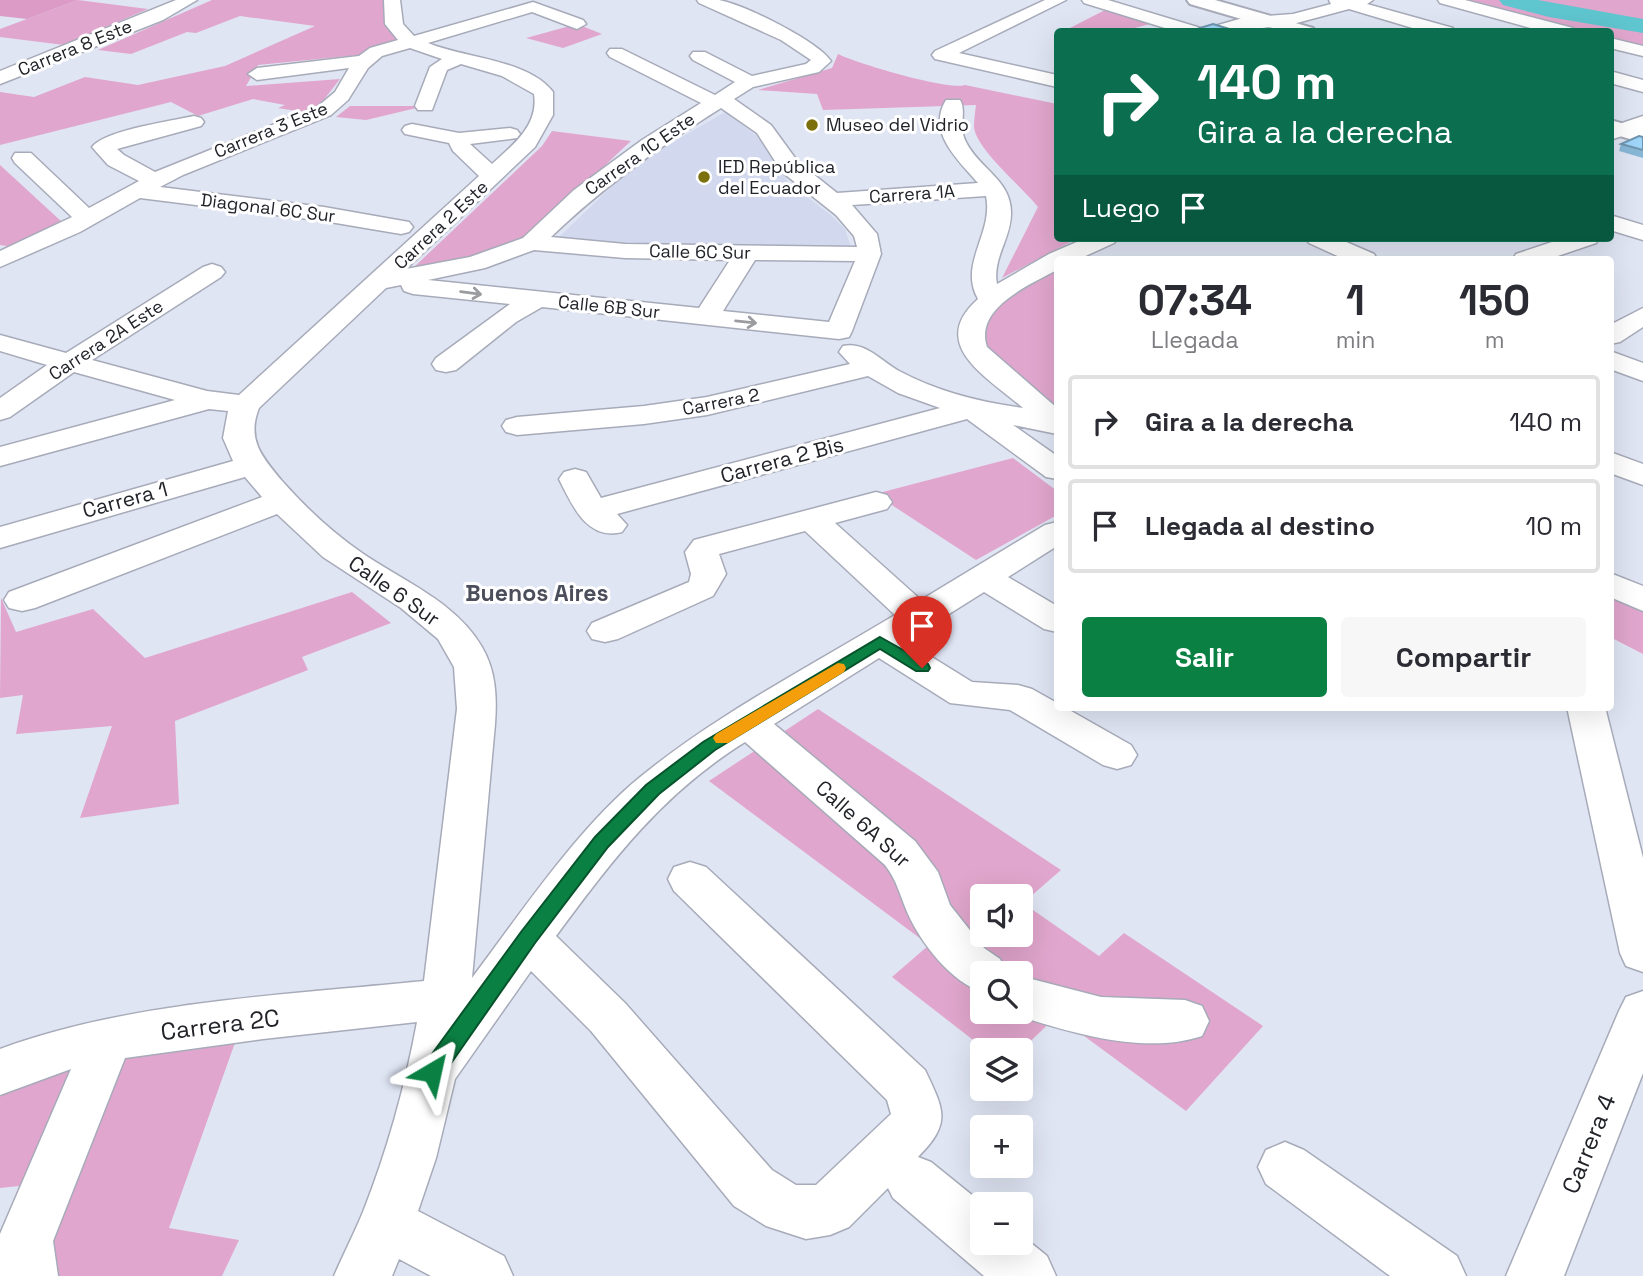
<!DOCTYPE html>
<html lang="es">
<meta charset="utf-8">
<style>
:root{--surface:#fff;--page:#f7f7f7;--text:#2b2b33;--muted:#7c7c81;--line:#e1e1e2;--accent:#0b8043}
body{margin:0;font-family:"Space Grotesk",sans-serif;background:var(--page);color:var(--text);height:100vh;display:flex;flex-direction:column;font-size:26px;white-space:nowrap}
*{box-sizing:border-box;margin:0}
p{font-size:23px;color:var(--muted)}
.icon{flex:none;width:38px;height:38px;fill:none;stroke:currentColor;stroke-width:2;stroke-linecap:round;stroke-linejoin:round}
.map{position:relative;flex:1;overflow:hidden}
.panel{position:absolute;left:1054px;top:256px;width:560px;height:455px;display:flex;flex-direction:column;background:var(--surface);border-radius:7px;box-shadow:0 7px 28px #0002}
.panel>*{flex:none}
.guide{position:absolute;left:1054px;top:28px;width:560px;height:214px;border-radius:7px;box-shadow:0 7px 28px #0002;background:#0b6e4f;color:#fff;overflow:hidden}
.controls{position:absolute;left:970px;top:884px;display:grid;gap:14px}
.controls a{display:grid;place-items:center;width:63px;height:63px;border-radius:7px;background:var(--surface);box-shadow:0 7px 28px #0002;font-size:35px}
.pin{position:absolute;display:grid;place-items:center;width:60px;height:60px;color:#fff;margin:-72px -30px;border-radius:50% 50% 50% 0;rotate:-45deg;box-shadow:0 0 7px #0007}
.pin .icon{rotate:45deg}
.me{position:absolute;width:77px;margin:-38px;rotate:36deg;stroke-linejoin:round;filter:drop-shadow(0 0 5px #0008)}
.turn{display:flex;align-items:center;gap:24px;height:147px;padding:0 28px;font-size:32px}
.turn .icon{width:91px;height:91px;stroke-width:2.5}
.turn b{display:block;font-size:49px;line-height:60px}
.then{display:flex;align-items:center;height:66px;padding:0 28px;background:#0003;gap:14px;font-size:26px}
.eta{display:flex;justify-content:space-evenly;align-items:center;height:119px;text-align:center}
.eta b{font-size:42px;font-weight:700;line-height:49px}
.cta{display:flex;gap:14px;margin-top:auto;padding:14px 28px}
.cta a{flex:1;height:80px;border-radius:7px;background:var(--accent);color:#fff;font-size:28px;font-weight:700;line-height:80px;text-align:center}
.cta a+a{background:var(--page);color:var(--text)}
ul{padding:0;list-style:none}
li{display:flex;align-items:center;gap:21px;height:94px;margin:0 14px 10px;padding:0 14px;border:4px solid var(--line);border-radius:7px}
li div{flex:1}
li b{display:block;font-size:26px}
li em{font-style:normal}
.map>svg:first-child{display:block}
</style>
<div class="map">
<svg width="1643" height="1276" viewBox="0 0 1643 1276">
<rect width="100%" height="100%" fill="#e0e5f4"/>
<!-- built -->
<polygon fill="#d2d9ef" points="725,112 757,136 789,183 831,215 845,229 852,250 627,248 555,241 614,184 654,153"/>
<!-- green -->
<g fill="#e1a6cd" fill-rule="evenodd">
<polygon points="78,0 148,9 64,45 0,37 0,29"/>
<polygon points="212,0 385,0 401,40 359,55 258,65 246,86 340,79 319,106 309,113 278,108 285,105 253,99 198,116 171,102 0,145 0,92 34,97 85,77 138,85 225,66 315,26 240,16 196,33 187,32 131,54 98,50"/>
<polygon points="1457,0 1643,0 1643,48 1610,40 1610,32 1579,31"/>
<polygon points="1109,8 1158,22 1123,31 1062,32"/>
<polygon points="577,24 602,34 563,48 526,38"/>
<path d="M838 54C856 63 949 91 965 85L1057 104V238H1078L1002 278 1038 207C1022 187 976 149 974 127 974 120 975 112 976 105L823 110 817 94 758 90 832 68Z"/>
<polygon points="350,106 425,106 366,120 336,117"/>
<path d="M552 131 631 141C597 172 564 209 526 235 493 257 451 262 412 269L542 146Z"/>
<polygon points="0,165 62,222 13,247 0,245"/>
<path d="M1057 270V407C1027 381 988 370 980 327L995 306Z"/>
<polygon points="1013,458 1057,491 1057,515 976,560 875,494"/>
<polygon points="1610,591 1643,609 1643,654 1610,637"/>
<polygon points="352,592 391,623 302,657 308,670 175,721 179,804 80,818 112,726 16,734 23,695 0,698 1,598 16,632 93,609 145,658"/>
<path d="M818 709 1061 870 1023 903 1099 956 1124 933 1263 1026 1186 1111 1057 1016 1020 1051 986 1050 892 977 929 945 709 781ZM982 896H1020V934H982ZM982 973H1020V1012H982Z"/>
<polygon points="237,1037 169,1228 239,1240 222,1276 0,1276 0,1255 19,1186 0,1188 0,1096 55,1068"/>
</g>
<!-- forest -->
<polygon fill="#dc9bc6" points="0,0 78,0 27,19 0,16"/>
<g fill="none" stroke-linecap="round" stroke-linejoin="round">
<!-- river -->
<polygon fill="#5fc5ce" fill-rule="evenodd" points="1499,0 1538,0 1643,19 1643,33 1549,17 1503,5"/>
<!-- minor casing -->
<g stroke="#a7abb9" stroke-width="3">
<g id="minor">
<polygon points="176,0 197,0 163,20 0,84 0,71"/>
<path d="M384 0H400L403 24 414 36 533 2 583 20 586 24 577 29 532 12 428 43C463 58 528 59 553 92V115L535 147 406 269 470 257 523 238 574 190 642 140 701 103 610 57 607 53 610 49H622L715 95 735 82 693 60 690 56 693 52H705L752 76 806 64 811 60 781 40 699 3 697 0C704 0 712 0 719 0 745 5 816 40 831 61L819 72 753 87 734 99 771 125 798 162 837 193 978 183C959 161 926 132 946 100H960C967 111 958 128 966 142 979 169 1012 180 1011 214 1011 238 992 259 997 284L1049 254 1086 238H1118L1114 243 1079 259H1057V270C1029 285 974 308 987 347L1057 408V434L1013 425 1057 456V479L1046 477 967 419 617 514 627 525 622 532C587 541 572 505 559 479L564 472 575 469 586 472 601 498 940 408 898 393 868 376 707 415 644 424 517 435 506 432 502 426 506 420 517 417 644 406 707 397 850 364 839 352 843 346C865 341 881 361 899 371 938 392 980 402 1023 408 989 378 926 345 978 299 958 264 994 233 986 196L852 205 877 234 881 254 852 331 849 337 839 339 542 307 516 322 456 370 446 372 436 370 432 364 436 358 510 304 413 294 404 291 401 285 386 288 259 408C246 440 263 458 283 482 307 509 333 533 362 553 403 581 456 602 482 647 496 671 497 697 495 724L472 978C520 914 578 828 639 778 717 714 809 667 895 615L805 531 719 554 726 574 713 596 618 639 605 642 592 639 587 631 592 623 689 582 691 574 685 552 694 540 876 492 887 495 892 502 887 509 835 523 921 600 1045 525 1057 522V546L1008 577 1057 606V632L1044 629 984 592 906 641 972 682 1018 685 1032 689 1057 703V707H1064L1131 745 1137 755 1131 765 1117 769 1103 765 1010 710 950 703 879 658 774 724 915 841 938 872 950 905 984 948 1000 959 1007 973H982V992C951 982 921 943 908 914 900 896 897 880 885 865L745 742C662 794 613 859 556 936L625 1003 772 1170 796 1185H816L891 1114 887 1100 674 891 668 879 674 867 690 862 706 867 925 1070C944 1110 952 1123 918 1157L931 1162 983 1204 982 1242H1020V1234L1047 1256 1056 1276H984L893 1198 888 1188 849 1227 830 1235 806 1239 766 1226 734 1206 591 1031 531 971 455 1079 436 1158 418 1211 504 1256 513 1276H431L399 1259 392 1276H334C343 1255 354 1234 363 1212 387 1151 405 1087 417 1022L263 1039 125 1058 53 1241 58 1276H0V1234L71 1069 0 1095V1049C130 1001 286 995 424 981L457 709 454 667 438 639 401 608 323 557 277 514 35 608 22 611 9 608 4 600 9 592 262 497 245 477 0 548V527L233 461 223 438 228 411 209 409 0 466V447L175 400 74 372 10 417 0 420V398L47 365 0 351V335L66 353 203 267 212 264 221 267 225 272 221 277 92 360 207 391 239 395 479 176 453 151 449 143 405 134 402 130 405 126 412 124 459 133 510 128 517 130 520 134 517 138 470 144 492 164C513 145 539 125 534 94L502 76 461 64 447 70 432 110H418L415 106 430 67 442 59 410 48 382 56 368 68 348 100 331 115 183 175 160 187 324 207 409 222 413 227 409 232 401 234 324 221 140 198 80 232 0 267V251L72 217 15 163 12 158 15 153H31L89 208 139 181 108 165 92 147C105 130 172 121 194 116L201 118 204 122 201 126 117 149 124 155 155 172 317 107 335 92 349 68 257 80 248 74 257 68 359 56 370 48 398 40 385 24ZM721 108 757 133 782 172 836 215 854 236 857 247 625 244 551 237C603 187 659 147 721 108ZM534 250 625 258 730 260 699 308 428 280 485 268ZM755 260 855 261 829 322 723 311Z"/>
<polygon points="1045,0 1066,0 959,53 1057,75 1057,87 935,59 932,55 935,51"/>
<polygon points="1082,0 1108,0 1204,29 1243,18 1293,14 1331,4 1329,0 1373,0 1367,4 1453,28 1455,32 1426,32 1349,9 1293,24 1232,32 1178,32 1084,3"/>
<polygon points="1438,0 1465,0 1573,28 1575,32 1545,32 1440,3"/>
<polygon points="1610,38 1643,46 1643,56 1610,48"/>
<polygon points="1610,71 1643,80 1643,92 1610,83"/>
<polygon points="1643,116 1643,129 1610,140 1610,127"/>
<polygon points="1610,215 1643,225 1643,240 1610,230"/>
<polygon points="1305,238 1337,238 1374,254 1377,259 1344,259 1309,243"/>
<polygon points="1564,238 1600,238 1596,243 1549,259 1513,259 1516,254"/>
<polygon points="1643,308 1643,327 1620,342 1610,344 1610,325"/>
<polygon points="1610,351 1643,363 1643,381 1610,369"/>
<polygon points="1610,452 1643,464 1643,485 1610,473"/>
<polygon points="1610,573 1643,586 1643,611 1610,597"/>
<polygon points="1567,707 1605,707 1643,858 1643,972 1626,966 1620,953"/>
<path d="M1020 976 1101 997 1185 1000 1202 1006 1209 1021 1202 1036C1143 1056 1064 1031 1007 1012H1020Z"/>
<polygon points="1643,991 1643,1073 1564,1276 1506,1276 1619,1011 1626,997"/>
<polygon points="1285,1142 1304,1150 1457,1256 1466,1276 1390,1276 1266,1184 1258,1167 1266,1150"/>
</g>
</g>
<!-- major casing -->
<g stroke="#a7abb9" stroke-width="4">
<g id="major">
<polygon points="1187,0 1215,0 1313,28 1316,32 1286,32 1190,4"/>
<polygon points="1610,120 1643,129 1643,143 1610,133"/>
</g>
</g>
<!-- minor -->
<use href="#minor" fill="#fff" fill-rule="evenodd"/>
<!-- major -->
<use href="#major" fill="#fff" fill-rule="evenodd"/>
</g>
<!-- wall -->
<polygon fill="#88b7d6" points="1643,137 1643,158 1619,151 1621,144"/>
<!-- building -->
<g fill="#9ed5f9" stroke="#6f95ae" stroke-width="2">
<polygon points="1213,24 1239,32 1187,32"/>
<polygon points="1639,136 1643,137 1643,150 1621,144"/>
</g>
<!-- one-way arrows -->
<defs><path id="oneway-shaft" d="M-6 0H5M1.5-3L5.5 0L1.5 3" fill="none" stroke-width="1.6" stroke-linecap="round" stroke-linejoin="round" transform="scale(1.75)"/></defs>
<g stroke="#9b9c9f">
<use href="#oneway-shaft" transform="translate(471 293) rotate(7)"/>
<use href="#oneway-shaft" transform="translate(746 322) rotate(6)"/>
</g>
<!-- route -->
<polygon fill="#0b8043" stroke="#07532c" stroke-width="2" points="880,637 928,664 930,668 928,671 916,671 880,649 715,750 659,794 608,847 535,943 440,1079 432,1082 424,1079 421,1072 424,1065 521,932 595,837 646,785 703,742"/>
<!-- slow -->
<polygon fill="#f59e0b" points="838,663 844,664 846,668 844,672 728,743 716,743 713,738 716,734"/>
<!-- markers -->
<g fill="#7c6f0d" stroke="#fff" stroke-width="2.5">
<circle cx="812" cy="125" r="7"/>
<circle cx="704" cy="177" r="7"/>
</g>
<g text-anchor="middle" stroke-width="6" stroke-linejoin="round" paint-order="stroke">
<!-- far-street labels -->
<g font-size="18" fill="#212329" stroke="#fff">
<text transform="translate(75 48) rotate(-22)" y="6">Carrera 8 Este</text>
<text transform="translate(271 130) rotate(-22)" y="6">Carrera 3 Este</text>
<text transform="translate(640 154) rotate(-35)" y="6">Carrera 1C Este</text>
<text transform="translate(912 194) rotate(-4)" y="6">Carrera 1A</text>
<text transform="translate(268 208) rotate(7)" y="6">Diagonal 6C Sur</text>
<text transform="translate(441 225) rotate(-43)" y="6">Carrera 2 Este</text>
<text transform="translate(700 252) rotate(1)" y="6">Calle 6C Sur</text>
<text transform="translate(609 307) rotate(6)" y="6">Calle 6B Sur</text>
<text transform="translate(106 340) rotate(-33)" y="6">Carrera 2A Este</text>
<text transform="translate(721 402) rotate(-11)" y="6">Carrera 2</text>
</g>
<!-- far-poi labels -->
<g font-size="18" fill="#212329" stroke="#fff" text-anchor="start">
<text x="826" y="131">Museo del Vidrio</text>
<text x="718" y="173">IED República<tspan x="718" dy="21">del Ecuador</tspan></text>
</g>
<!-- street labels -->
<g font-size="21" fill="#212329" stroke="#fff">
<text transform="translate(782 460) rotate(-15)" y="7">Carrera 2 Bis</text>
<text transform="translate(125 500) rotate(-15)" y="7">Carrera 1</text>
<text transform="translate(394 591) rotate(35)" y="7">Calle 6 Sur</text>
<text transform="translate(863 824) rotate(42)" y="7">Calle 6A Sur</text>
</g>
<!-- neighbourhood labels -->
<g font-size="23" font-weight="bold" fill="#4b4f5b" stroke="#fff">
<text x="537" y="601">Buenos Aires</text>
</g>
<!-- near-street labels -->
<g font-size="24" fill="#212329" stroke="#fff">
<text transform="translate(220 1025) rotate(-7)" y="8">Carrera 2C</text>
<text transform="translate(1589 1144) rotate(-68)" y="8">Carrera 4</text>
</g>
</g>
</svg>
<div class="controls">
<a><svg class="icon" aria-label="sound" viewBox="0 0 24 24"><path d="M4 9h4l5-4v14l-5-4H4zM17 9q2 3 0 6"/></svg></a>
<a><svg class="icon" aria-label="search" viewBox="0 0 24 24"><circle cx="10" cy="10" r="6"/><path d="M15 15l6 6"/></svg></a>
<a><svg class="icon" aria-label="layers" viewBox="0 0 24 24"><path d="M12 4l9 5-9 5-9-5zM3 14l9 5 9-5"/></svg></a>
<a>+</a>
<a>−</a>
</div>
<div class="pin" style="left:922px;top:668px;background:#d93025"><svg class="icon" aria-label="arrive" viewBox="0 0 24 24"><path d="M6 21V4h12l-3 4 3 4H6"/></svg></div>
<svg class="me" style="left:432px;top:1072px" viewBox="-20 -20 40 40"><path d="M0-17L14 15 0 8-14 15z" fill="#0b8043" stroke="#fff" stroke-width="4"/></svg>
<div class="guide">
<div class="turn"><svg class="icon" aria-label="right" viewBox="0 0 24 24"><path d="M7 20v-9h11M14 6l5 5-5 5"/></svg><div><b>140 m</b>Gira a la derecha</div></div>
<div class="then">Luego<svg class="icon" aria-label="arrive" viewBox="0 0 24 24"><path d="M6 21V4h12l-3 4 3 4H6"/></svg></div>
</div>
<section class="panel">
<div class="eta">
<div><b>07:34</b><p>Llegada</p></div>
<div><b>1</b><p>min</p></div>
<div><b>150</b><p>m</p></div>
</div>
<ul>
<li><svg class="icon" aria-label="right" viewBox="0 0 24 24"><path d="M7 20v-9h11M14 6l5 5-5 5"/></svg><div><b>Gira a la derecha</b></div><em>140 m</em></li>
<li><svg class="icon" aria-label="arrive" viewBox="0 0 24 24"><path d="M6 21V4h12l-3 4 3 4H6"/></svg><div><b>Llegada al destino</b></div><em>10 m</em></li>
</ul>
<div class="cta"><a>Salir</a><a>Compartir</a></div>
</section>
</div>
